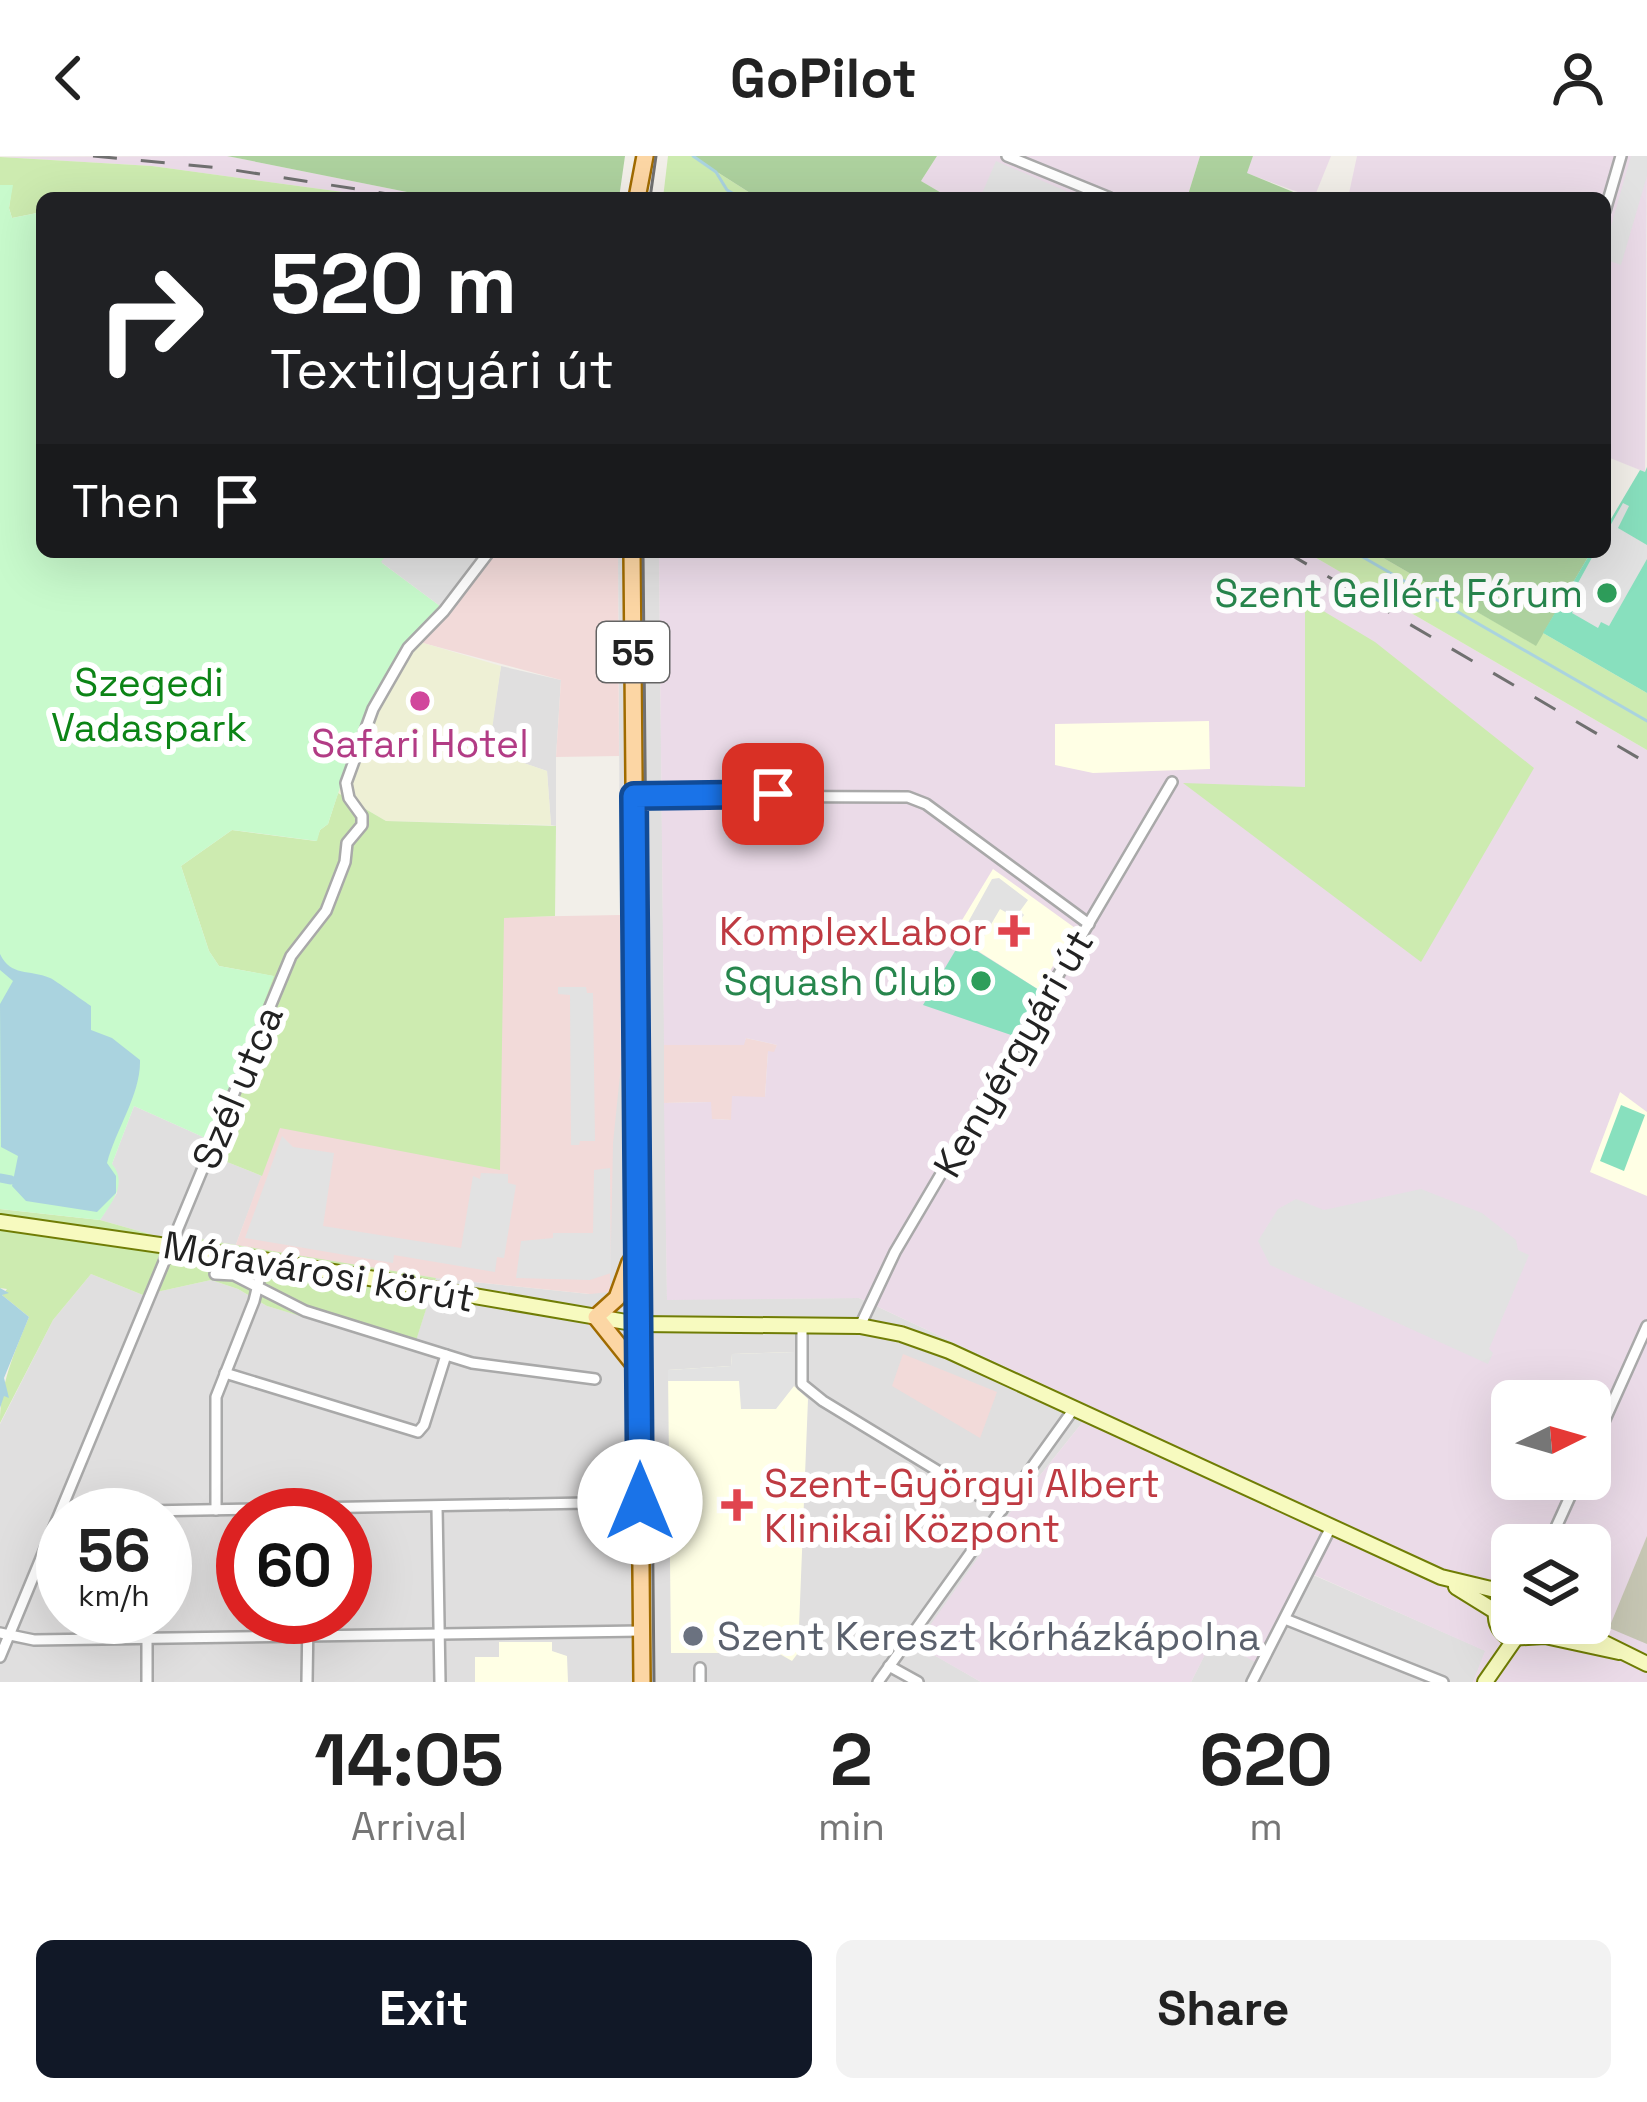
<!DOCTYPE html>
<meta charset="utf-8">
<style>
:root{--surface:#fff;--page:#f2f2f2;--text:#222;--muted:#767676;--accent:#111827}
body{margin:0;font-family:"Space Grotesk",sans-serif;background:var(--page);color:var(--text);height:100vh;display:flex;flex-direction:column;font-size:45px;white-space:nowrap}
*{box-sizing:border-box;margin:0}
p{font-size:39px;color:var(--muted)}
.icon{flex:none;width:66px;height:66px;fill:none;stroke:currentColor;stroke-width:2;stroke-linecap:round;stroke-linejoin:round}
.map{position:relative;height:1526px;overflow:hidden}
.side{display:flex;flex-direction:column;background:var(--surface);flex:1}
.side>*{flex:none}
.banner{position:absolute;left:36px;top:36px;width:1575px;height:366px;border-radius:18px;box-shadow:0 12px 48px #0002;background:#202124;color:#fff;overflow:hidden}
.needle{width:78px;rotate:85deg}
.controls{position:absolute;left:1491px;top:1224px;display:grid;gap:24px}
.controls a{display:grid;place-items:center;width:120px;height:120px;border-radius:18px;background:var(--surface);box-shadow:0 12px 48px #0002;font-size:60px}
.speed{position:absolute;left:36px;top:1332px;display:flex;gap:24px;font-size:60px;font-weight:700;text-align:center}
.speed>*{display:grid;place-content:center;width:156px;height:156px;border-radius:50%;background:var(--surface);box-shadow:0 12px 48px #0002;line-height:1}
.speed small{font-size:30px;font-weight:400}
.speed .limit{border:18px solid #d22;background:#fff;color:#111}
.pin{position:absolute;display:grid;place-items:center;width:102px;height:102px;color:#fff;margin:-51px;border-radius:24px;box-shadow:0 6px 18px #0006}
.me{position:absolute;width:132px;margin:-66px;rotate:0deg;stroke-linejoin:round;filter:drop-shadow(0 0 9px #0008)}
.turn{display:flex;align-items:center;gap:42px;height:252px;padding:0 36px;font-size:54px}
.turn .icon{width:156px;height:156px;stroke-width:2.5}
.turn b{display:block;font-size:84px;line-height:102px}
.then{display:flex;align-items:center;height:114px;padding:0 36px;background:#0003;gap:24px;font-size:45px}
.eta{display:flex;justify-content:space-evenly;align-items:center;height:204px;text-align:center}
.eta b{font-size:72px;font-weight:600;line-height:84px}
.action{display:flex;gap:24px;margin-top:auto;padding:24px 36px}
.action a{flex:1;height:138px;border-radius:18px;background:var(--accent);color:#fff;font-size:48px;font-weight:600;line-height:138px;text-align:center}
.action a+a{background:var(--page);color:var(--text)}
header{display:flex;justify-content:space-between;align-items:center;height:156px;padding:0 36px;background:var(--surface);font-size:54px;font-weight:600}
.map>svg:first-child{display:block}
</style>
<header><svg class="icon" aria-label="back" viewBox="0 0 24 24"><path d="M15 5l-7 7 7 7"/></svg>GoPilot<svg class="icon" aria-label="person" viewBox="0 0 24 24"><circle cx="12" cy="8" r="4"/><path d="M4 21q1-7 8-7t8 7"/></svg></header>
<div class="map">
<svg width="1647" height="1526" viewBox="0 0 1647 1526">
<rect width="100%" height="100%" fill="#f2efe9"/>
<!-- residential -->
<g fill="#e0dfdf" fill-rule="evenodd">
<path d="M618 396H659L667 1143 859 1142 1094 1252 1009 1358 917 1489 981 1526H0V1268L53 1164 91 1118 143 1139 211 1124 238 1133 267 1150 413 1193 436 1122 589 1138 621 909ZM63 1359H165V1461H63ZM243 1359H345V1461H243Z"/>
<polygon points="501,510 561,524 556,601 556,670 551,669 547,615 488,595"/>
<polygon points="134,950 212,985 217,1002 262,1020 235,1091 194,1082 160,1081 100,1064 117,1037 112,1008"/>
<polygon points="1302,1414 1486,1495 1473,1526 1191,1526 1213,1482 1255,1505"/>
</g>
<!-- commercial -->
<g fill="#f2dad9">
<polygon points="485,396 618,396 619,600 556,601 561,524 419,486 442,447"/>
<polygon points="620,759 621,909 613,987 610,1136 590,1138 436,1122 235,1091 279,972 504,761"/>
<polygon points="746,882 777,889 775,896 768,896 765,941 732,964 711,963 711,946 664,947 664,889 743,889"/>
<polygon points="903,1198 997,1236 980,1282 892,1230"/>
</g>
<!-- industrial -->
<g fill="#ebdbe8" fill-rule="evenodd">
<polygon points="227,0 437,42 387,42 152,10 0,1"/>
<polygon points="937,0 1200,0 1187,42 950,42 921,25"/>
<polygon points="1253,0 1331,0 1314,42 1246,17"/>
<polygon points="1357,0 1647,0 1645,316 1605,300 1605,42 1348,42"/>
<path d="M659 396H1306L1647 594V1526H1473L1485 1495 1303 1414 1255 1506 1213 1483 1191 1526H981L916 1489 1009 1358 1094 1252 859 1142 667 1144 664 947 711 946 712 963 731 964 732 940 765 941 768 895 774 896 777 889 746 882 744 889H664ZM1512 1245H1590V1323H1512ZM1512 1389H1590V1467H1512Z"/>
</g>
<!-- education -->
<g fill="#ffffe5">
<polygon points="1209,565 1210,613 1093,617 1055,609 1055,568"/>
<polygon points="993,713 1075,772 1039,834 953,779"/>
<polygon points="1620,936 1647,956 1647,1040 1590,1016"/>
<polygon points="794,1196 794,1230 808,1243 798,1497 792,1505 778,1497 671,1497 668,1214 731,1210 732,1198"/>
<polygon points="499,1486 552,1486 552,1495 567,1500 568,1526 475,1526 475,1501 499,1501"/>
</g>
<!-- construction -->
<polygon fill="#c7c7b4" points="1647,1380 1647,1488 1609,1472"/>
<!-- farmland -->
<polygon fill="#eef0d5" points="442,447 420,486 501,510 489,595 547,615 551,669 386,665 338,637 369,552 384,523 405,490"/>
<!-- grass -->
<g fill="#cdebb0">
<polygon points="668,0 692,0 758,42 663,42"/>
<polygon points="0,1 152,10 387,42 42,42 42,56 12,62 9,52 12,30 0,29"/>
<polygon points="1306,396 1373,396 1535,489 1543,477 1647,537 1647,594"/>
<polygon points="1305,444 1375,486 1534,612 1421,806 1183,627 1305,631"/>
<polygon points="338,637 386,665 556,670 555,760 504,762 500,1014 280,972 262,1020 217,1002 212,985 273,820 219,810 209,795 181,710 232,674 316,685 320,674 328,668"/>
<path d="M0 1053 100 1064 160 1081 194 1082 436 1122 413 1194 267 1150 238 1133 211 1124 143 1139 91 1118 53 1164 0 1267C0 1229 14 1197 29 1161L2 1139 7 1133 0 1132Z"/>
</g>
<!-- forest -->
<g fill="#add19e">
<polygon points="227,0 625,0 619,42 437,42"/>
<polygon points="692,0 937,0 921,25 950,42 758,42"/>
<polygon points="1200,0 1253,0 1247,17 1308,42 1187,42"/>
<polygon points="1373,396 1591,396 1536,490"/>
</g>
<!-- park -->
<path fill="#c8facc" d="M0 29H13L9 52 12 62 42 56V396H388L382 407 440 450C378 521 357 579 328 668L320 674 317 685 232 674 181 710 209 795 219 810 274 820 212 985 134 950 112 1008C128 1027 112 1046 100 1064L0 1053Z"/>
<!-- pitch -->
<g fill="#88e0be">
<polygon points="1647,311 1647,537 1543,477 1591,396 1605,396 1605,373 1640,314 1645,316"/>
<polygon points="961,785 1039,834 1014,880 923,849"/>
<polygon points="1621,949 1645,959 1624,1015 1600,1005"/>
</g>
<!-- parking -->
<g fill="#e2e2e2">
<polygon points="1631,0 1647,0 1647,20 1621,109 1607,104 1610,95 1605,91"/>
<polygon points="996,5 1082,42 980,42"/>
<polygon points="1623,347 1629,350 1618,372 1647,389 1647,403 1609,470 1601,466 1598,472 1572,457 1574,452 1567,447 1595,396 1605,396 1605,379"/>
<polygon points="388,396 485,396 440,450 381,406"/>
<polygon points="999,722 1028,744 1020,755 1024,759 1020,764 1000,753 979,789 961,779 992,723"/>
<polygon points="558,831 586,831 587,837 593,837 595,985 580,985 579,989 571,989 570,839 558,838"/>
<polygon points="282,980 293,991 334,997 323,1070 461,1092 473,1020 480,1023 481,1017 508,1018 508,1027 516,1029 504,1102 497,1101 495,1116 394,1099 393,1107 245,1082"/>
<polygon points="610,1012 611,1117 590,1124 516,1122 521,1085 553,1082 553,1077 593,1077 594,1014"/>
<polygon points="1421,1033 1482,1057 1516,1084 1518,1094 1529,1099 1489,1193 1493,1197 1488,1208 1270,1109 1258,1085 1278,1053 1296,1043 1324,1054"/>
<polygon points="794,1196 794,1230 776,1253 741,1253 739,1225 668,1225 668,1214 731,1210 732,1198"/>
</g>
<!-- water -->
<g fill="#aad3df">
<path d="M0 798C11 821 29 813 50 822 55 824 85 846 91 850V874L112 882 140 904C141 938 116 973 107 1007L116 1020V1037L97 1056 26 1045 12 1030 18 1000 1 991 0 848 13 825 0 814Z"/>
<polygon points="0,1132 9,1137 2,1139 29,1161 4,1222 9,1242 4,1240 0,1252"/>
</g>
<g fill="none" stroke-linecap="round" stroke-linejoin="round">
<!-- stream -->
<g stroke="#aad3df" stroke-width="3">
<polyline points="693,0 716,16 727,34 741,42"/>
<polyline points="1354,396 1647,565"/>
</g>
<!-- canal -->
<polyline stroke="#aad3df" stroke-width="9" points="0,1022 11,1024"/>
<!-- street casing -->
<g stroke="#a9a9a9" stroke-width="14">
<g id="street">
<polyline points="1007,0 1110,42"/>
<polyline points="1605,55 1621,0"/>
<polyline points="634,640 908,641 926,648 1089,768"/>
<polyline points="215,1118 234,1119 305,1155 472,1207 595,1223"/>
<polyline points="802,1168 802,1228 823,1245 1002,1354"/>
<polyline points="860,1170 895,1096 1172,626"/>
<polyline points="225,1217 418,1276 424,1269 446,1199"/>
<polyline points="1590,1297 1647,1170"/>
<polyline points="437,1351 440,1526"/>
<polyline points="62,1353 145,1355 640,1346"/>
<polyline points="216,1354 216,1241 254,1145 264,1104"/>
<polyline points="1548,1389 1578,1323"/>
<polyline points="147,1461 147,1526"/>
<polyline points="1285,1463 1443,1526"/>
<polyline points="0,1477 34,1484 641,1475"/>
<polyline points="0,1501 291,800 326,755 345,706 347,687 362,669 362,660 349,642 346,627 373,553 408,492 444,455 489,396"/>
<polyline points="889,1510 918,1526"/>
<polyline points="307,1526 308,1461"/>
<polyline points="700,1526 700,1512"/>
<polyline points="878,1526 1073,1254"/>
<polyline points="1252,1526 1331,1371"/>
</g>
</g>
<!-- secondary casing -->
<g stroke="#707d05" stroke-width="18">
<g id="secondary">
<polyline points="0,1066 264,1104 638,1168 860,1170 901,1178 949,1195 1441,1421 1491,1433 1512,1429"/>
<polyline points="1456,1431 1498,1457"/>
<path d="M1506 1439C1492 1453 1492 1470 1509 1482L1545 1480 1619 1496"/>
<polyline points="1564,1467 1647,1508"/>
<polyline points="1485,1526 1517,1480"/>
</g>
</g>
<!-- primary casing -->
<g stroke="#a06b00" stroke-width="20">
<g id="primary">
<polyline points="637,42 645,0"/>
<polyline points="632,396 642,1526"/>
<polyline points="630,1106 617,1142 596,1161 636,1211"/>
</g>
</g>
<!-- street -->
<use href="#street" stroke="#fff" stroke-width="9"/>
<!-- secondary -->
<use href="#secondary" stroke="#f7fabf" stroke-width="14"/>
<!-- primary -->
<use href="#primary" stroke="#fcd6a4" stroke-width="15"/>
<!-- tram -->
<g stroke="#707070" stroke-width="3">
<polyline points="650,42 656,0"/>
<polyline points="643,396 654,1526"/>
</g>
<!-- rail -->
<g stroke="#707070" stroke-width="3" stroke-dasharray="24 24" stroke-linecap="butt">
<polyline points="93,0 221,12 414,42"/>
<polyline points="1286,396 1647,607"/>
</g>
</g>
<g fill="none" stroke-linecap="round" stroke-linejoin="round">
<!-- route casing -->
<g stroke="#114b97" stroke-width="30">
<polyline id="route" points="640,1346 634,640 773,638"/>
</g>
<!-- route -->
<use href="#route" stroke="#1a73e8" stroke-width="21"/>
</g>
<!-- markers -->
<g fill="#2e9e5b" stroke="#fff" stroke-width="4.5">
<circle cx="1607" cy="437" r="12"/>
<circle cx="981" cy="825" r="12"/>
</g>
<circle fill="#d1479c" stroke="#fff" stroke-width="4.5" cx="420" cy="545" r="12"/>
<g fill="#e0444e" stroke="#fff" stroke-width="4.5">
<path d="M1008 757h12v12h12v12h-12v12h-12v-12h-12v-12h12z"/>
<path d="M731 1331h12v12h12v12h-12v12h-12v-12h-12v-12h12z"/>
</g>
<circle fill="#6b7280" stroke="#fff" stroke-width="4.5" cx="693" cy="1480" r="12"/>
<g text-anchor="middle" stroke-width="12" stroke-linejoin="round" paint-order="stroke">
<!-- shield labels -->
<rect fill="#fff" stroke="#646464" stroke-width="3" x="597" y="466" width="72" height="60" rx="9"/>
<g font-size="36" font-weight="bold" fill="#222">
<text x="633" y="509">55</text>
</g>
<!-- leisure labels -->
<g font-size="39" fill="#27864d" stroke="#fff" text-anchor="end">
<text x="1583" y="451">Szent Gellért Fórum</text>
<text x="957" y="839">Squash Club</text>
</g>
<!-- park labels -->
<g font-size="39" fill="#0c8416" stroke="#fff">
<text x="149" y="540">Szegedi<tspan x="149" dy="45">Vadaspark</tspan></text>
</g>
<!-- hotel labels -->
<g font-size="39" fill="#b23c85" stroke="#fff">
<text x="420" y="601">Safari Hotel</text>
</g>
<!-- health labels -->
<g font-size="39" fill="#be3a42" stroke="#fff" text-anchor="end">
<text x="987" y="789">KomplexLabor</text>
<text x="764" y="1341" text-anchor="start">Szent-Györgyi Albert<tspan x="764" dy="45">Klinikai Központ</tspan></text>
</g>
<!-- street labels -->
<g font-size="39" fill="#222" stroke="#fff">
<text transform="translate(1013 897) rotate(-60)" y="14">Kenyérgyári út</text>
<text transform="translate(237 931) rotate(-67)" y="14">Szél utca</text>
<text transform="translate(319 1115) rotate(10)" y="14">Móravárosi körút</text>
</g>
<!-- worship labels -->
<g font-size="39" fill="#5b616d" stroke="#fff" text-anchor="start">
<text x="717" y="1494">Szent Kereszt kórházkápolna</text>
</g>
</g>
</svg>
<div class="controls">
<a><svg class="needle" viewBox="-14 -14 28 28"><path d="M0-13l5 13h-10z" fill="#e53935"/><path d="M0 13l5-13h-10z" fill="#767676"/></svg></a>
<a><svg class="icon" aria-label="layers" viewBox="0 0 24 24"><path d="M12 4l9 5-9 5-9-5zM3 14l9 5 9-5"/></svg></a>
</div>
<div class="speed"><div>56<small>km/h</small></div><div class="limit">60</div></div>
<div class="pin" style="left:773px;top:638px;background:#d93025"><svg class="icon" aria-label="arrive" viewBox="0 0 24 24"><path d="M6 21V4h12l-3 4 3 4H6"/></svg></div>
<svg class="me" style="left:640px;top:1346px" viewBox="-20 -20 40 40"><circle r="19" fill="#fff"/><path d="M0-13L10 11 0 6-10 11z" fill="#1a73e8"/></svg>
<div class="banner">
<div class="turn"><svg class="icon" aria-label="right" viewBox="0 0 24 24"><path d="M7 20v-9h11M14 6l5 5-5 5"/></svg><div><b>520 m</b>Textilgyári út</div></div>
<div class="then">Then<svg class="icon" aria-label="arrive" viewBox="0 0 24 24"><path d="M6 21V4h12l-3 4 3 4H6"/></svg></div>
</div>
</div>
<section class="side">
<div class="eta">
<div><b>14:05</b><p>Arrival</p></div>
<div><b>2</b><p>min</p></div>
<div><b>620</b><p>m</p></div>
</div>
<div class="action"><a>Exit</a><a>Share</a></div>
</section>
